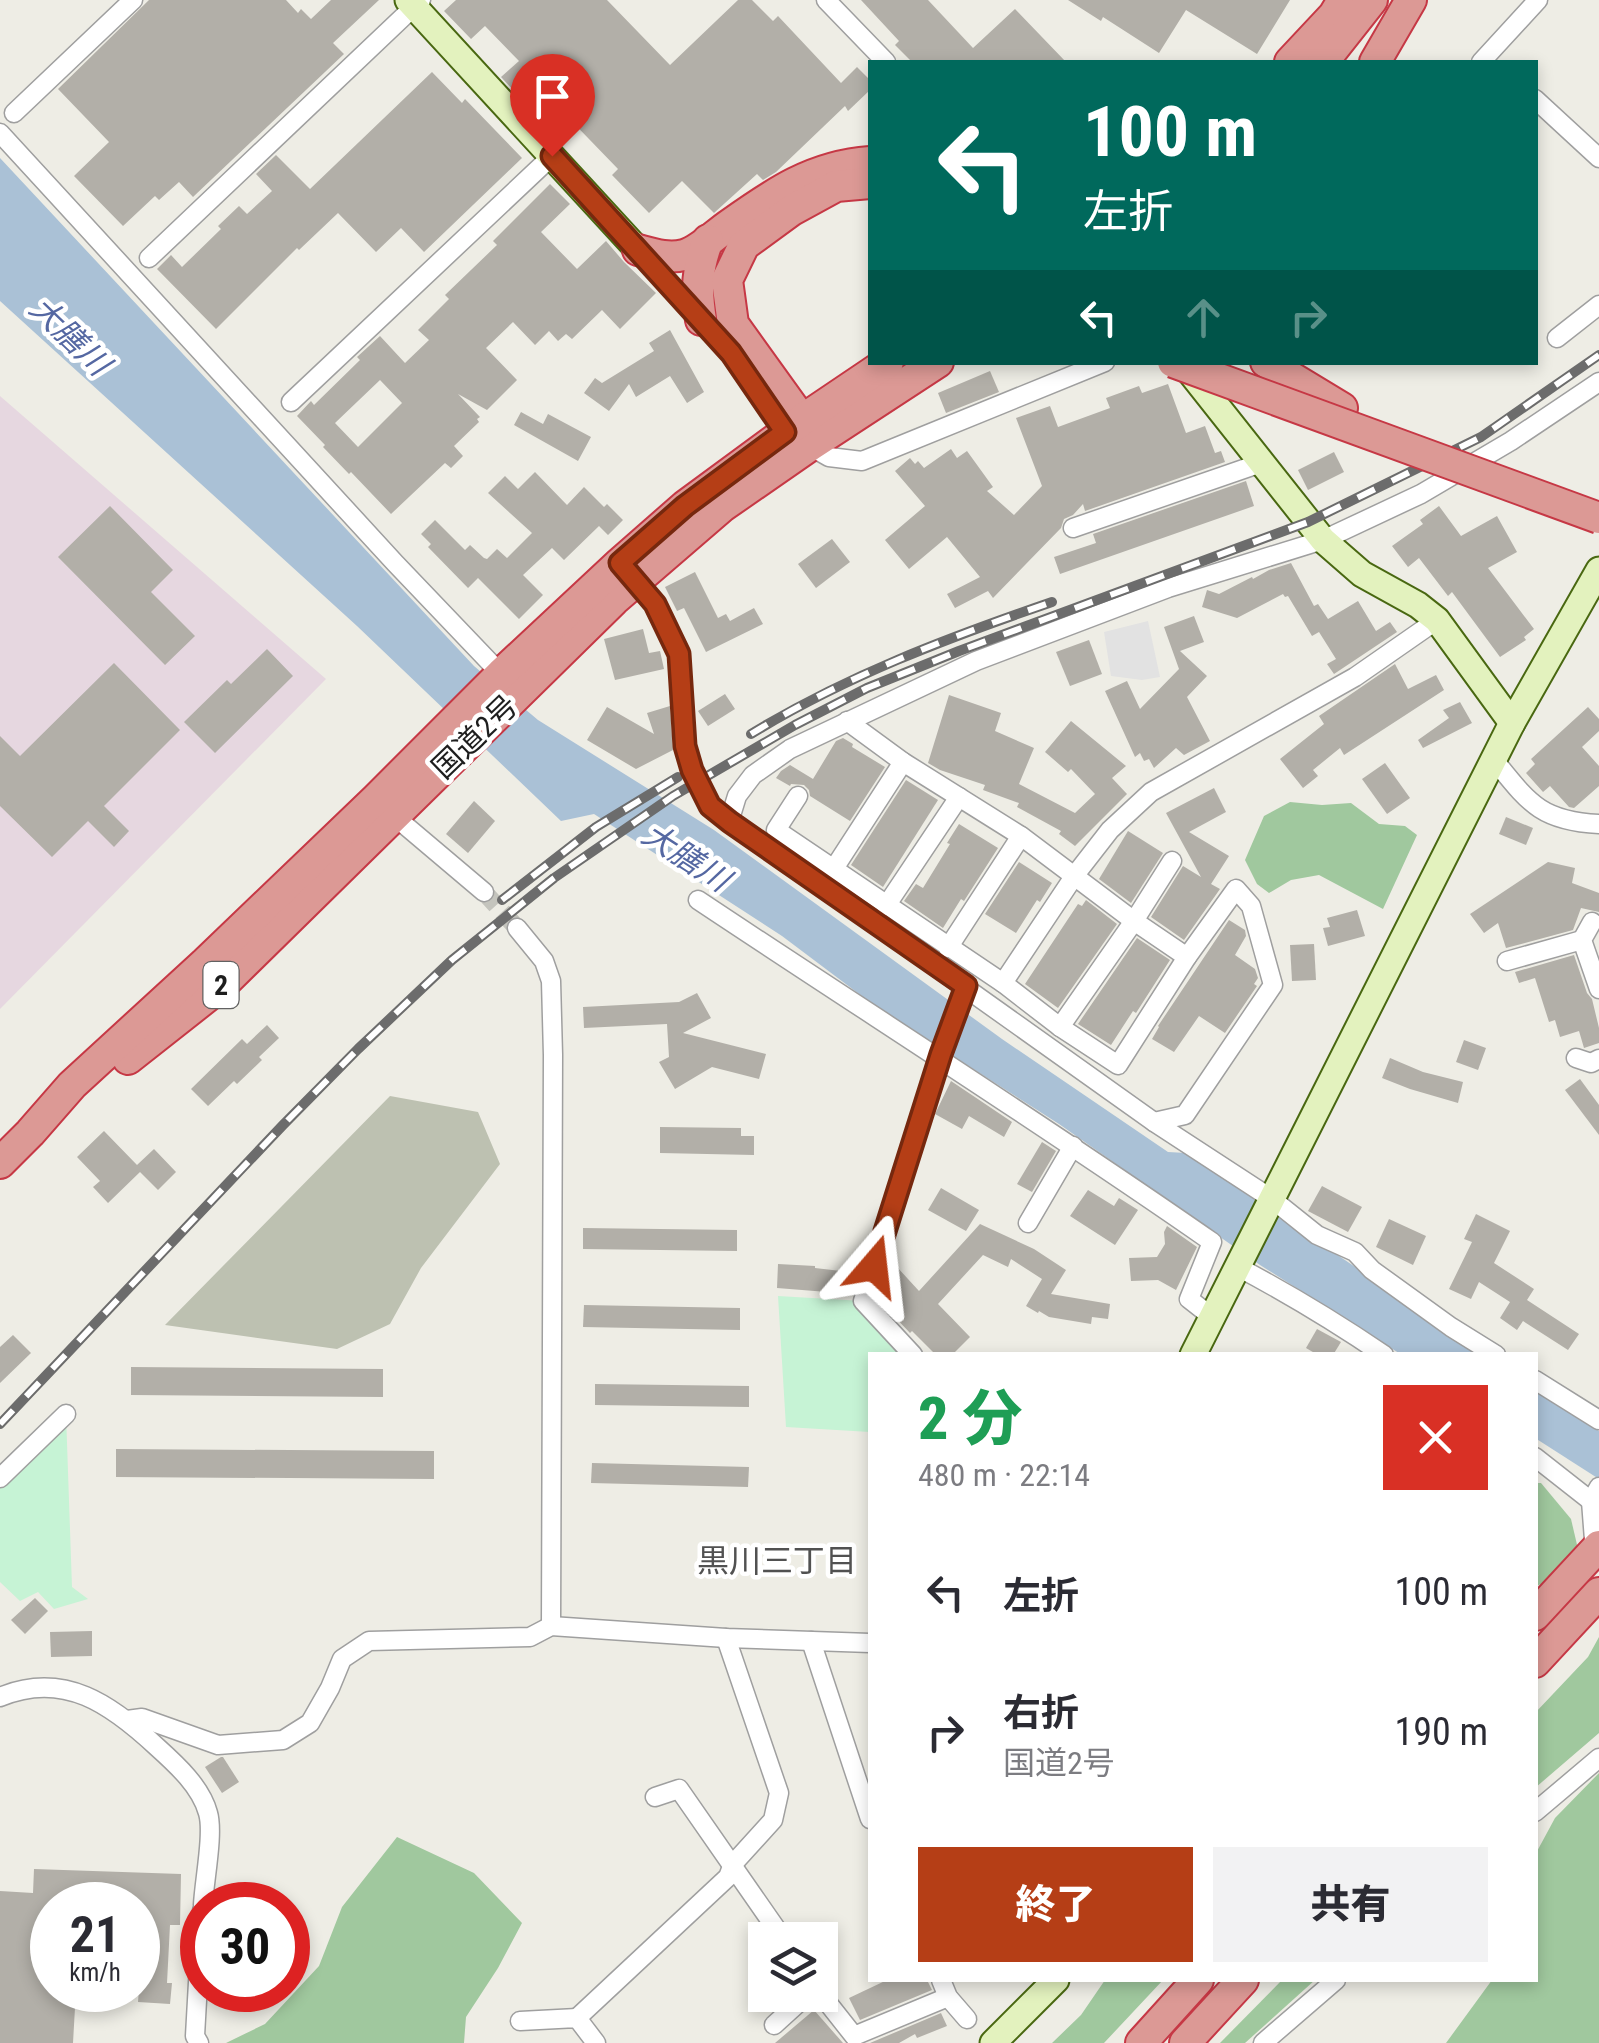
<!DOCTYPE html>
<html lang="ja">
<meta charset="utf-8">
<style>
:root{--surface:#fff;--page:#f2f2f3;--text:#2b2b33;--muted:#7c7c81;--accent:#b53e16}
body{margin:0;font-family:"Roboto Condensed","Noto Sans JP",sans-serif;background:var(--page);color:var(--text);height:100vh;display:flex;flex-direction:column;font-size:38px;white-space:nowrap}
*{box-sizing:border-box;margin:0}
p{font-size:32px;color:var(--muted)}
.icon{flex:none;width:55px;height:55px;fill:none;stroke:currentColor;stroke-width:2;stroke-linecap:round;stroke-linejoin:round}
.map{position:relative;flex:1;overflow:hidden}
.sheet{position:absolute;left:868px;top:1352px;width:670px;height:630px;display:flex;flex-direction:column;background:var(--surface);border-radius:0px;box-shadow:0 5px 15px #0003}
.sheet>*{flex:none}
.hud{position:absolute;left:868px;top:60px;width:670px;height:305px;border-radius:0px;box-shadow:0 5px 15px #0003;background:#00695c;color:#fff;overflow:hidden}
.tools{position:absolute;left:748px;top:1922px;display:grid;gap:20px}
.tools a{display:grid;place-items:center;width:90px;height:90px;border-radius:0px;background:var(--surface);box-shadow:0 5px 15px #0003;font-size:50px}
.speed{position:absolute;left:30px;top:1882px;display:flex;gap:20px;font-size:50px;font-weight:700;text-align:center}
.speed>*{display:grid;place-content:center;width:130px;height:130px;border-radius:50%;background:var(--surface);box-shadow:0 5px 15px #0003;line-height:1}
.speed small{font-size:25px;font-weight:400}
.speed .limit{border:15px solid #d22;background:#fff;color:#111}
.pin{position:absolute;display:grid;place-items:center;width:85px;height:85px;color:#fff;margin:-102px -42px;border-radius:50% 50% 50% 0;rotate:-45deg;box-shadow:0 0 10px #0007}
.pin .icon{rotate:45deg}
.me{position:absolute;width:110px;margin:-55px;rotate:17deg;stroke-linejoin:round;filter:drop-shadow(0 0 8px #0008)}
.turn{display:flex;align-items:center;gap:35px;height:210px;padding:0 50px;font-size:45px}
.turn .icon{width:130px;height:130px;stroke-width:2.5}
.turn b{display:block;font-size:70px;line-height:85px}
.lanes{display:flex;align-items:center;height:95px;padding:0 50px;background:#0003;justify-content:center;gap:50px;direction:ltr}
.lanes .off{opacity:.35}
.round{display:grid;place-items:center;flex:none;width:105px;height:105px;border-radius:0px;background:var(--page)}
.head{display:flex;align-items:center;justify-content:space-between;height:170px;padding:0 50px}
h1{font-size:60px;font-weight:800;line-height:75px;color:#1e9e55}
.cta{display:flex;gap:20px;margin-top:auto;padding:20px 50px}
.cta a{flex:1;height:115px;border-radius:0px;background:var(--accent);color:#fff;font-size:40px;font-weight:800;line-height:115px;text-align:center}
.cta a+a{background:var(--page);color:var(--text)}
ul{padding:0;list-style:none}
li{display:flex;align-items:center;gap:30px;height:140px;padding:0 50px}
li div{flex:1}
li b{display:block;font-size:38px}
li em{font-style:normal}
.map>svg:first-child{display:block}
</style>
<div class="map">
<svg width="1599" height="2043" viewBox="0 0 1599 2043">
<rect width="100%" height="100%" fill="#eeede5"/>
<!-- industrial -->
<polygon fill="#e6d7e0" points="0,396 326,679 0,1009"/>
<!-- construction -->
<polygon fill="#bdc1b1" points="390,1096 478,1112 500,1164 421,1268 390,1324 337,1349 165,1325"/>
<!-- forest -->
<g fill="#a0c89e">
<polygon points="1290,802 1322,805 1351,803 1379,824 1405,826 1417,835 1383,909 1319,875 1291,880 1269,893 1257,884 1245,860 1264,816"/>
<polygon points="1535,1483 1541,1483 1571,1519 1578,1549 1558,1575 1535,1587"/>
<polygon points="1599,1637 1599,1733 1535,1788 1535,1713 1588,1657"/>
<polygon points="1599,1773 1599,2043 1446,2043 1492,1980 1535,1980 1535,1855 1555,1818"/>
<polygon points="397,1837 474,1873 522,1923 498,1968 466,2017 464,2043 226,2043 265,2024 319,1966 342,1907"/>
<polygon points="1105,1980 1163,1980 1104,2043 1052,2043 1081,2015"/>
<polygon points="1282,1980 1315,1980 1245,2043 1220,2043"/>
</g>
<!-- park -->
<g fill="#c6f3d5">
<polygon points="778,1296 863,1301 913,1355 870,1355 870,1432 786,1427"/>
<polygon points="66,1414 72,1587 88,1599 54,1609 38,1592 20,1601 0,1582 0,1478"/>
</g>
<!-- parking -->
<polygon fill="#e2e2e2" points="1148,621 1160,677 1142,680 1111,676 1104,632"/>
<!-- water -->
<g fill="#aac1d6">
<polygon points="0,158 474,666 538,720 714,830 1002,1039 1168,1152 1186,1153 1486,1355 1402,1355 1260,1265 1059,1124 875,1006 782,936 594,814 561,821 357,626 0,301"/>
<polygon points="1535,1388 1599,1431 1599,1479 1535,1438"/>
</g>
<!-- building -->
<g fill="#b2afa8" fill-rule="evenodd">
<polygon points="149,0 286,0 298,13 301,9 311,19 331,0 379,0 333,43 344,54 193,197 179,182 159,200 155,196 123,226 74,176 109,142 58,89"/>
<polygon points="456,0 607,0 670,65 738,0 752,0 773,21 778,16 841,83 857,67 870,80 870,90 848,111 845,106 776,172 763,180 757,174 714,213 682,181 649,213 612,175 618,169 529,77 514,91 501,77 519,61 485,26 471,39 444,11"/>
<polygon points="861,0 928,0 973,48 1015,9 1066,62 912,62 895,45 899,41"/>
<polygon points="1068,0 1290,0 1257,54 1186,10 1159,53 1103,17 1101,21"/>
<polygon points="432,72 462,103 465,99 522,158 424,252 401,228 376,252 338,213 299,250 297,248 216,329 157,269 171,255 182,267 221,229 218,226 239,206 247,214 272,191 256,174 276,155 310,189"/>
<path d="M550 184 570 204 541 232 577 269 606 241 624 262 656 293 620 329 602 310 572 339 566 334 558 341 549 331 535 345 513 322 486 348 517 380 487 410 458 394 480 417 477 419 479 422 454 446 463 456 451 468 445 463 391 514 351 472 349 474 323 447 325 445 297 416 311 401 314 405 360 360 357 357 380 336 405 363 429 340 418 330 449 299 445 295 497 245 493 241ZM380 380 402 403 358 447 335 423Z"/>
<polygon points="670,330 704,392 687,403 670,376 636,397 629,384 609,411 584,393 595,378 602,383 654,351 649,343"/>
<polygon points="990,371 999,392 946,413 938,393"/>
<polygon points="1168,384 1186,433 1205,426 1215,453 1221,451 1225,462 1085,511 1083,504 1073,515 1064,519 1061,528 993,598 988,591 955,608 947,594 980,577 947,537 909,569 885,540 925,506 895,471 910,458 915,464 918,461 924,468 951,449 957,458 967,451 993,487 987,491 1014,515 1042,486 1016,418 1050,406 1058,427 1110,408 1106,398 1139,386 1142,393"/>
<polygon points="521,412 543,424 548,414 591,437 578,461 514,425"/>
<polygon points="1334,452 1344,472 1308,490 1298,470"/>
<polygon points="535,472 567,505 584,487 604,507 607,504 623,520 608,535 599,526 564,560 552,548 523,575 543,595 519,619 478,578 468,588 428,547 431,544 421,534 435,520 465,550 470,545 484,558 487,559 497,549 507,558 532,533 488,493 505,476 518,489"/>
<polygon points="1246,481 1254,506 1060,574 1054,557 1096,543 1093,534"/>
<polygon points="110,506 173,570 151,592 195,636 165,665 58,557"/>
<polygon points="1439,506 1461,536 1497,516 1517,552 1488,568 1534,629 1524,637 1526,640 1500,657 1452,592 1448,596 1419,558 1408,567 1392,546 1423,524 1420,520"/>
<polygon points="832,539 850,562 816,588 798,564"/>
<polygon points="1291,563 1314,606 1318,604 1328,619 1358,601 1376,631 1390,622 1397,632 1334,674 1327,664 1336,659 1319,632 1312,636 1288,596 1285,597 1283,594 1237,618 1202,607 1207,590 1219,594 1252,577 1253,579 1269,570"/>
<polygon points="695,572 718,618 726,614 730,621 754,608 763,624 706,652 684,608 677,611 665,587"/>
<polygon points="1194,616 1204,642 1180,651 1207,676 1187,697 1210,741 1184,755 1176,748 1154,768 1149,759 1144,761 1140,753 1135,757 1105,691 1127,681 1140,709 1179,669 1164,627"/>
<polygon points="643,629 649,653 660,651 664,669 615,680 604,639"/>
<polygon points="1089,640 1102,674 1070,686 1056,652"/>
<polygon points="267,649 293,676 215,753 184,722 227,680 231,684"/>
<polygon points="114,663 180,730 104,806 129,831 114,847 88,821 52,857 0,806 0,736 20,756"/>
<polygon points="1395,664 1408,689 1436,675 1444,690 1344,755 1340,748 1313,770 1318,776 1303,788 1280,759 1324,724 1319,716"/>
<polygon points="725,694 735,709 708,726 698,711"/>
<polygon points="949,695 1001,713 995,731 1034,748 1019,784 1075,813 1095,794 1071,769 1068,772 1045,752 1071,721 1126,766 1112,778 1127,794 1075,846 1059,834 1061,831 1017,807 1019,803 983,790 985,785 940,770 928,763"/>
<polygon points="1460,702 1472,723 1423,748 1418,740 1449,718 1443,710"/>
<polygon points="670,706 673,750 636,769 587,740 607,707 654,734 647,713"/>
<polygon points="1588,707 1599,719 1599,731 1582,747 1599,766 1599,786 1574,808 1569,807 1550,786 1543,792 1526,773 1535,764 1531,759"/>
<polygon points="843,738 853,744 852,747 885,767 850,821 810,796 809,790 804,785 791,784 790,786 776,778 781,771 790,765 813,779 836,741"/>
<polygon points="1385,763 1410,798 1387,814 1362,779"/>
<polygon points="906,780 938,800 883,887 851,865"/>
<polygon points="1214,788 1226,812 1189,832 1229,856 1211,884 1220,889 1184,940 1151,917 1183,866 1201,877 1166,813"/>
<polygon points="474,801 495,821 468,853 446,834"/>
<polygon points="1506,817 1533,828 1526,845 1499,834"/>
<polygon points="959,824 998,848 964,901 961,899 943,928 904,901 916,884 923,888 950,844 947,843"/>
<polygon points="1128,831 1163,853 1131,903 1099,879"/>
<polygon points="1019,862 1052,883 1040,902 1037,900 1016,933 985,914"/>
<polygon points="1548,862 1575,868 1572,883 1599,893 1599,912 1581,908 1573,930 1506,948 1498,923 1484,933 1470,914"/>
<polygon points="1086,900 1117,924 1058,1008 1025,984 1078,904 1082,906"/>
<polygon points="1357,910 1365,936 1328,946 1323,928 1330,927 1327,918"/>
<polygon points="1229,920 1245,930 1246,936 1235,955 1255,969 1258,978 1254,984 1257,986 1225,1033 1199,1016 1174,1052 1152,1039 1159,1027 1158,1026"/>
<polygon points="1137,938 1170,960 1136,1013 1133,1011 1111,1045 1078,1024"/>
<polygon points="1314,944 1316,980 1292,981 1290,945"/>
<polygon points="1574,955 1587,993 1592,999 1599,1028 1599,1043 1584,1048 1579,1031 1560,1037 1555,1020 1549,1022 1535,978 1519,983 1515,972"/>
<polygon points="697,993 711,1018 683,1033 766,1054 759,1079 712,1067 675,1089 659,1062 669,1057 667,1024 584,1028 583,1007 679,1002"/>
<polygon points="267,1025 279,1038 259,1057 262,1060 237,1084 234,1081 208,1106 191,1089 242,1039 247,1044"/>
<polygon points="1464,1040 1486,1048 1478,1070 1456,1062"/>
<polygon points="1390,1058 1423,1072 1463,1082 1458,1103 1410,1089 1382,1078"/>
<polygon points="1580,1079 1599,1105 1599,1135 1565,1090"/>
<polygon points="951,1081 1012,1122 1004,1137 969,1116 962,1129 935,1114"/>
<polygon points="660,1127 741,1128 741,1136 754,1136 754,1155 660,1153"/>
<polygon points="104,1131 137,1165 154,1149 176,1172 158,1190 140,1172 108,1203 93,1187 100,1181 77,1157"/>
<polygon points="1042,1142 1056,1151 1032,1192 1017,1184"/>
<polygon points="1322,1186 1362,1207 1348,1232 1308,1211"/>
<polygon points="941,1188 979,1210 966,1231 928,1210"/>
<polygon points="1088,1190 1114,1206 1119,1198 1138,1210 1115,1245 1070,1216"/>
<polygon points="1476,1214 1510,1231 1494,1263 1534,1289 1527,1300 1579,1334 1568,1350 1523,1321 1517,1330 1500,1318 1510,1302 1479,1282 1471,1299 1449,1289 1472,1242 1464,1239"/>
<polygon points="1389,1219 1426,1236 1413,1265 1376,1247"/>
<polygon points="980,1224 1034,1249 1066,1270 1051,1294 1110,1304 1108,1319 1092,1317 1091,1324 1049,1317 1039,1311 1038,1313 1026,1306 1042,1279 1011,1259 1008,1267 983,1255 938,1304 970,1337 952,1355 936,1355 912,1331 910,1333 877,1298 883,1279 897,1267 919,1291"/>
<polygon points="1167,1226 1197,1247 1176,1290 1158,1280 1131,1281 1129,1258 1157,1257 1165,1244 1164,1232"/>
<polygon points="583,1228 737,1230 737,1251 583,1249"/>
<polygon points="778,1264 815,1266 815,1268 858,1273 858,1275 852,1294 777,1288"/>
<polygon points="584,1305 740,1308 740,1330 583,1327"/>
<polygon points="1317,1329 1341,1342 1333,1355 1318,1355 1306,1348"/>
<polygon points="13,1335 31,1353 0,1383 0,1347"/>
<polygon points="131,1367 383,1369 383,1397 131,1395"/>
<polygon points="595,1384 749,1386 749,1407 595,1405"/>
<polygon points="116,1449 434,1451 434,1479 116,1477"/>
<polygon points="592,1463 749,1467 748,1487 591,1483"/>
<polygon points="35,1598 48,1611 25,1634 11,1620"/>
<polygon points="92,1631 92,1656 51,1657 50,1632"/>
<polygon points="221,1757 223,1757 239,1782 222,1793 205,1767"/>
<polygon points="34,1869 181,1874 180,1925 170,1925 167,1983 172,1983 170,2004 138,2002 144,1924 138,1923 138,1905 52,1905 52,1990 76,1990 73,2043 0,2043 0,1891 33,1893"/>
<polygon points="887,1980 927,1980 932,1990 860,2020 849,1998"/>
<polygon points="814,2010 843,2043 775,2043"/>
<polygon points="941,2013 947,2026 917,2038 915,2034 899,2043 870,2043"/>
</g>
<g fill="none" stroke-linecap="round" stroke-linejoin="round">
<!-- street-tunnel -->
<polyline stroke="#c4c4bd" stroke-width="18" stroke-dasharray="18 9" stroke-linecap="butt" points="484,892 517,928"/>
<!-- street casing -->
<g stroke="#9f9f9f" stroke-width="21">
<g id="street">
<polyline points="826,0 886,62"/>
<polyline points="1481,62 1538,0"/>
<polyline points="1535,99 1599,158"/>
<polyline points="14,113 133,0"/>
<polyline points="0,133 395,563 501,674"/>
<polyline points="641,254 731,353 785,432 829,457 862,461 1105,362"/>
<polyline points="149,258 421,0"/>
<polyline points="1557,338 1599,305"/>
<polyline points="291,402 552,156"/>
<polyline points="1073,528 1261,463"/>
<polyline points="630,575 655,604 679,654 685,746 691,770 710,806 1154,1122 1272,1199 1317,1235 1355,1252 1372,1270 1451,1327 1496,1355"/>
<polyline points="847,721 903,762 1021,836 1134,921 1187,957"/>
<path d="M1495 761C1529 803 1541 821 1599 824"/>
<polyline points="798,796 776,830 1003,983 1060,1027 1118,1065 1187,957 1236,889 1251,906 1273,985 1185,1115 1154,1122"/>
<polyline points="387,810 484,892"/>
<polyline points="729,822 737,796 753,775 790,749 976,661 1168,588 1323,540 1421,494 1511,441 1599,382"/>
<polyline points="833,870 903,762"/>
<path d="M698 900C869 1014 1043 1124 1212 1242L1189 1299 1212 1317"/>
<polyline points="886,906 959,797"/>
<polyline points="1592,922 1582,940 1599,989"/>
<polyline points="517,928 544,961 551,981 553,1055 551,1626"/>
<polyline points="948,948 1021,836"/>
<polyline points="1507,961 1582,940"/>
<polyline points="1003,983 1075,875 1110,830 1151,792 1355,677 1437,620"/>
<polyline points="1060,1027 1134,921 1172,861"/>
<polyline points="1576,1058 1591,1063 1599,1059"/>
<polyline points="1028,1223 1073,1146"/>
<path d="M1238 1267C1289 1294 1337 1323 1384 1355"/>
<polyline points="913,1355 863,1301 941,1054 966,987"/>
<polyline points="1535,1380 1599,1420"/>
<polyline points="1535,1457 1591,1501"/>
<polyline points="0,1478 66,1414"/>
<polyline points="1599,1487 1591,1501 1594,1540 1599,1545"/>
<polyline points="811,1641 870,1819"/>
<path d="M0 1697C64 1670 112 1705 157 1747 177 1765 201 1787 208 1813 214 1833 204 1882 203 1905"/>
<polyline points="127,1720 142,1718 218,1745 283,1740 310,1723 330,1688 342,1659 369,1641 530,1637 551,1626 726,1638 870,1643"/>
<polyline points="655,1797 679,1789 784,1940"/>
<polyline points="1535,1812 1599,1758"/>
<polyline points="941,1980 948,1997 967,2019"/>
<polyline points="820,1993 854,2036 948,1997"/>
<polyline points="577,2018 728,1877 733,1864 773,1820 779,1793 726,1638"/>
<polyline points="520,2021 577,2018 596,2043"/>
<polyline points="774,2025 807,1995"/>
<polyline points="199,2043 195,2036 202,1911"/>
<polyline points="1263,2043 1336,1980"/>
</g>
</g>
<!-- secondary casing -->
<g stroke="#496811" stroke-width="29">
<g id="secondary">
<polyline points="408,0 638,250"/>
<polyline points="1182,362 1323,540 1362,574 1418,605 1437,620 1512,723"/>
<polyline points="1193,1355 1512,723 1599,570"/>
<polyline points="993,2043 1056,1980"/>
</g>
</g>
<!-- highway casing -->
<g stroke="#c63845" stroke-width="34">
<g id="highway">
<polyline points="1290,62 1334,15 1343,0"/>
<polyline points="1323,62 1372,0"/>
<polyline points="1375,62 1411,0"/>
<path d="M638 250C653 254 668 259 684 255 699 251 716 234 729 225 774 193 813 166 870 162"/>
<path d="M701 320C696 290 697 268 708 240"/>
<polyline points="1266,362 1342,408"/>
<polyline points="807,436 802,420 733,324 727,280 744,245 792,210 836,186 870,183"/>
<polyline points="128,1059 223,984 614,600 723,506 811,445 938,362"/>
<polyline points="0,1163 30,1133 72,1085 205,963 376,799 501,674 620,563 685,506 802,420 888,362"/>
<polyline points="1535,1615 1599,1546"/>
<polyline points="1535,1662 1599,1593"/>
<polyline points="1141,2043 1198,1980"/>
<polyline points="1185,2043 1243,1980"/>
</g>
</g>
<!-- street -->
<use href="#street" stroke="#fff" stroke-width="18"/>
<!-- secondary -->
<use href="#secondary" stroke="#e3f2be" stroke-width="25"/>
<!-- highway -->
<use href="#highway" stroke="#dc9995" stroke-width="30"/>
<!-- rail casing -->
<g stroke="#6c6c6c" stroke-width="10">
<g id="rail">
<path d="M751 734C846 676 947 638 1052 602"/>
<polyline points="502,900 596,827 678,777"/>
<polyline points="0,1424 283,1125 358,1049 452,960 554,878 673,796 795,725 867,688 959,651 1308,522 1481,437 1599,355"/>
</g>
</g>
<!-- rail -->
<use href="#rail" stroke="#fff" stroke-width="6" stroke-dasharray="19" stroke-linecap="butt"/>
<!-- highway-bridge casing -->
<g stroke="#c63845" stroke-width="34" stroke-linecap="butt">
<polyline id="highway-bridge" points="1173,362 1599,518"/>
</g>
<!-- highway-bridge -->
<use href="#highway-bridge" stroke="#dc9995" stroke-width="30"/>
</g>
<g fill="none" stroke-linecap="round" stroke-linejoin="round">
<!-- route casing -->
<g stroke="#76280e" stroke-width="25">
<polyline id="route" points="552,156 731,353 785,432 685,506 620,563 655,604 679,654 685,746 692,770 710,806 730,822 966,986 941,1054 874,1266"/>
</g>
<!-- route -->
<use href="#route" stroke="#b53e16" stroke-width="18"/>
</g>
<g text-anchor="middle" stroke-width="9" stroke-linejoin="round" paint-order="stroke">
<!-- shield labels -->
<rect fill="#fff" stroke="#626262" stroke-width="2.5" x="203.5" y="962" width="35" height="46" rx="8"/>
<g font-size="28" font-weight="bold" fill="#1e1e1e">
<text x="221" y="995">2</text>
</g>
<!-- street labels -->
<g font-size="30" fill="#1e1e1e" stroke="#fff">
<text transform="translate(475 737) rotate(-44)" y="10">国道2号</text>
</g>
<!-- water labels -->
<g font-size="32" font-style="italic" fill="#5568a2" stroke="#fff">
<text transform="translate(70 336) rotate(44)" y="11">大膳川</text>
<text transform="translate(686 857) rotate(33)" y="11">大膳川</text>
</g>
<!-- neighbourhood labels -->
<g font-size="32" fill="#515151" stroke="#fff">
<text x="777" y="1572">黒川三丁目</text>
</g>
</g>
</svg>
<div class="tools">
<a><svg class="icon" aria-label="layers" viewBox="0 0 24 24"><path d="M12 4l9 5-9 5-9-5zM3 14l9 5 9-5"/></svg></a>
</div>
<div class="speed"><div>21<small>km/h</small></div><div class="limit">30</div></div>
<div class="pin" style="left:552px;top:156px;background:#d93025"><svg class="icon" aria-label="arrive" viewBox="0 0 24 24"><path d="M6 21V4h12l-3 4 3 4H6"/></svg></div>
<svg class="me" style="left:874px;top:1266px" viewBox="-20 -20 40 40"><path d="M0-17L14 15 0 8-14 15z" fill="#b53e16" stroke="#fff" stroke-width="4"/></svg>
<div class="hud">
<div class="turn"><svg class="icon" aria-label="left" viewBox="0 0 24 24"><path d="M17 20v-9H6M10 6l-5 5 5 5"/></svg><div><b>100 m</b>左折</div></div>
<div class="lanes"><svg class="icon" aria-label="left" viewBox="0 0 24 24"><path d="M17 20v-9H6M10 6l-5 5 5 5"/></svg><svg class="icon off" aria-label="ahead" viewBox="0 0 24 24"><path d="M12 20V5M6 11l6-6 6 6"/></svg><svg class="icon off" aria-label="right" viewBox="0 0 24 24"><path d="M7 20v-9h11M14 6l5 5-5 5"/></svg></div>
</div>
<section class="sheet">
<div class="head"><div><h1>2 分</h1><p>480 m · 22:14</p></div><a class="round" style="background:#d93025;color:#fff"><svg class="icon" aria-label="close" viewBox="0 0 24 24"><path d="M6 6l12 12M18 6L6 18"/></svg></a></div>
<ul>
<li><svg class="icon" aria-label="left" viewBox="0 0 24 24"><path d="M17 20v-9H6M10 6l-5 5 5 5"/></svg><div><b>左折</b></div><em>100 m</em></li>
<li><svg class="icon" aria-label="right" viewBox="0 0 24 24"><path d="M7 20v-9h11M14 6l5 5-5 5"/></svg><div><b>右折</b><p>国道2号</p></div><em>190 m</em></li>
</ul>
<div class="cta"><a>終了</a><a>共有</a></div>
</section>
</div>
